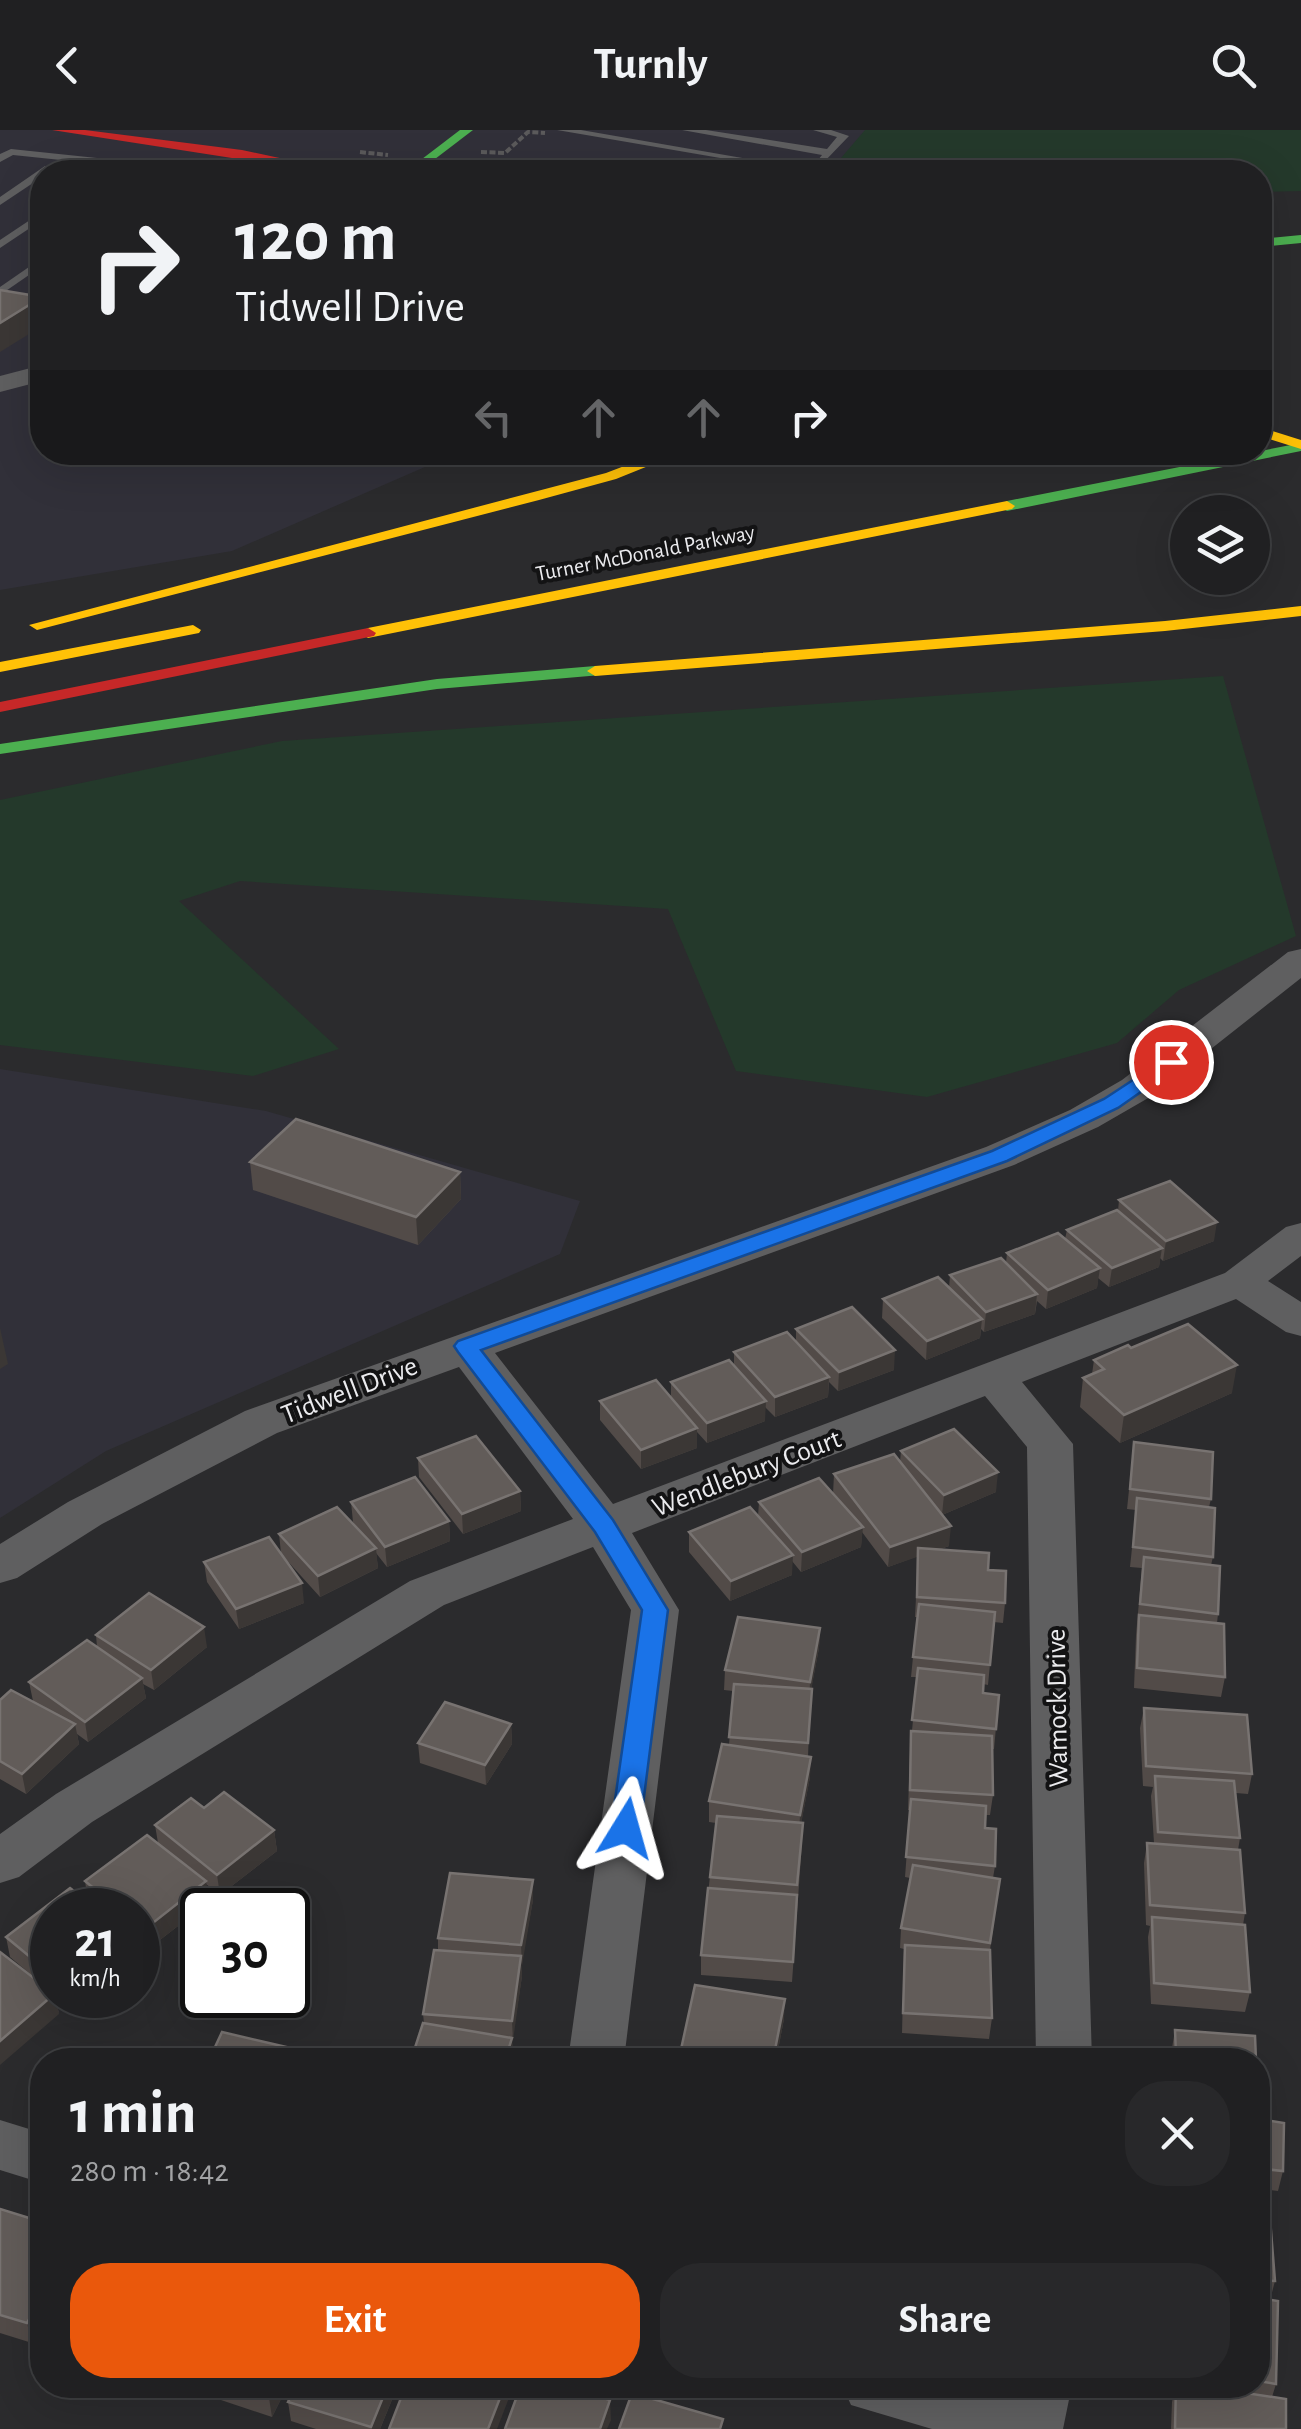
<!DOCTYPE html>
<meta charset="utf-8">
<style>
:root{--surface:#202022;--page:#28282a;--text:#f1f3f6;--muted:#a2a3a5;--line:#3d3e40;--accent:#ea580c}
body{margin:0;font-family:"Alegreya Sans",sans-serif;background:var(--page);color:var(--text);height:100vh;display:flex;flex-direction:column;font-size:38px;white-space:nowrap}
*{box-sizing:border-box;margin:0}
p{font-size:32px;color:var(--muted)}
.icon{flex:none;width:55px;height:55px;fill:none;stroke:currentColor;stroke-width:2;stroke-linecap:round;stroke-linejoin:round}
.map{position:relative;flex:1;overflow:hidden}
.panel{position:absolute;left:30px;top:1918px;width:1240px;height:350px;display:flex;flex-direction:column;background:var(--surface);border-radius:40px;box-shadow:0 10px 40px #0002,0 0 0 2px var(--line)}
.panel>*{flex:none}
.hud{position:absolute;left:30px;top:30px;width:1242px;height:305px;border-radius:40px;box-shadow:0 10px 40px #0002,0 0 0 2px var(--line);background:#202022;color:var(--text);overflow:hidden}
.tools{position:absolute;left:1170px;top:365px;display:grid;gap:20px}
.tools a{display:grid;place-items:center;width:100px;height:100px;border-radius:50%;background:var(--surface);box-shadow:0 10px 40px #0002,0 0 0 2px var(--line);font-size:50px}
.speed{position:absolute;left:30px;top:1758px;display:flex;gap:20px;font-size:50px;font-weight:700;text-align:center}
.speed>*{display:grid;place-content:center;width:130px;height:130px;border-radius:50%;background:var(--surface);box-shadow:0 10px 40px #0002,0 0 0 2px var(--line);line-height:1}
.speed small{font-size:25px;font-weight:400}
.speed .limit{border:5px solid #111;border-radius:15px;background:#fff;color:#111}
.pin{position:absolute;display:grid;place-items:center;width:85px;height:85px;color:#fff;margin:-42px;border:5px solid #fff;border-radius:50%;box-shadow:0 2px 10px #0007}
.me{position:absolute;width:110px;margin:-55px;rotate:8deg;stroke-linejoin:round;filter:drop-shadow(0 0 8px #0008)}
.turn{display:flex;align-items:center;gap:35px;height:210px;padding:0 40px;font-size:45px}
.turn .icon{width:130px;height:130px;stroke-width:2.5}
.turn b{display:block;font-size:70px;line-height:85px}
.lanes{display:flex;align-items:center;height:95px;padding:0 40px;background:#0003;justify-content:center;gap:50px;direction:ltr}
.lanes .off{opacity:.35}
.round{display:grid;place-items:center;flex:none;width:105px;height:105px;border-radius:40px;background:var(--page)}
.summary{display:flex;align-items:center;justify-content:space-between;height:170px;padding:0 40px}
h1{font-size:60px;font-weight:700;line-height:75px}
.button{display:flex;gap:20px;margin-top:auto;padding:20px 40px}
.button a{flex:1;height:115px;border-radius:40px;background:var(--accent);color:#fff;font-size:40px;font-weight:700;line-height:115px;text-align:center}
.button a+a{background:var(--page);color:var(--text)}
header{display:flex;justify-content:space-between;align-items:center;height:130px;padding:0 40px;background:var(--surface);font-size:45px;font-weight:700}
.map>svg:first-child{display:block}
</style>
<header><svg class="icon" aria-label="back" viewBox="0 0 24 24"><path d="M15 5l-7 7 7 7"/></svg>Turnly<svg class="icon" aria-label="search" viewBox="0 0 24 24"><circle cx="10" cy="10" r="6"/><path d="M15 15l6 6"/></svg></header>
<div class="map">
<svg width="1301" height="2299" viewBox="0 0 1301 2299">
<rect width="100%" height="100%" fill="#2b2b2d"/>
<!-- built -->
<g fill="#313039">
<polygon points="0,0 1102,0 1003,42 42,42 42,322 457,323 232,421 0,460"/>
<polygon points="0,939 266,981 580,1071 560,1124 106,1321 0,1388"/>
</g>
<!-- green -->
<g fill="#24392b">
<polygon points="865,0 1301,0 1301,61 1260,62 1260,42 829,42"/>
<polygon points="1223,546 1296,806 1179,860 1117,913 927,967 736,941 668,779 240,751 179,771 339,919 253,946 0,915 0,670 282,611"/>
</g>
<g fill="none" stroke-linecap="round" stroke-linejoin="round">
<!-- path -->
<g stroke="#5b5a5b" stroke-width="4" stroke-dasharray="6 2.5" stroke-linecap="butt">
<polyline points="360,22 388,25"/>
<polyline points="481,22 505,23 528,2 545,3"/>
</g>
<!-- lane -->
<g fill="#5f5f60" fill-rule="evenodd">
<polygon points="557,0 581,0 817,41 802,42"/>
<polygon points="682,0 706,0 827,19 837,7 813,0 831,0 849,6 823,33 818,30 822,25"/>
<polygon points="11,19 202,39 207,42 176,42 13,25 0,32 0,24"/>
<polygon points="45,36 54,38 42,42 42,47 0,75 0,67"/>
<polygon points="42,82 42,90 0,118 0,110"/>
<polygon points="42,128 42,136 0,165 0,157"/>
</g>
<!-- street -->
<g fill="#5f5f60" fill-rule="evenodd">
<polygon points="42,235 42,251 0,262 0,246"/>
<polygon points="1301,819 1301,848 1150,967 1098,997 1014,1035 495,1223 613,1374 1225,1143 1286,1097 1301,1093 1301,1126 1268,1151 1301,1172 1301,1206 1286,1202 1236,1169 1022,1252 1073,1314 1092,1930 1036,1930 1027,1317 985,1266 632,1403 679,1480 624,1930 568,1930 631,1480 593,1417 444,1475 92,1692 19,1747 0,1753 0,1704 56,1664 410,1451 573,1389 459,1237 277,1303 102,1394 17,1448 0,1453 0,1414 68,1372 245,1281 986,1017 1070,980 1122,950 1288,822"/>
<polygon points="0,1990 42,2003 42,2053 0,2040"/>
<polygon points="842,2255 991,2255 1009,2260 1010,2255 1072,2255 1063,2299 932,2299 851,2275"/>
</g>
<!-- fast -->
<g fill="#4caf50" fill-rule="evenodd">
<polygon points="460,0 473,0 418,42 405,42"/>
<polygon points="1301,105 1301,113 1260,117 1260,109"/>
<polygon points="1301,313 1301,321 1007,381 999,376 1007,371"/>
<polygon points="595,536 603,541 601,545 437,559 0,624 0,614 437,549"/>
</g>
<!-- slow -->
<g fill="#ffc107" fill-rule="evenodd">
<polygon points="1260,297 1301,310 1301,319 1260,306"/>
<polygon points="661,322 683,322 616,349 539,370 37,500 29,495 606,343"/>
<polygon points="1007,371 1015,376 1012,379 368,508 360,503 368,498"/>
<polygon points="1301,476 1301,486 1165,501 595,546 587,541 595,536 1165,491"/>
<polygon points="193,495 201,500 199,503 0,542 0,532"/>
</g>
<!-- jam -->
<g fill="#c62828" fill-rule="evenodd">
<polygon points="52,0 85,0 242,20 345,42 322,42"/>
<polygon points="368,498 376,503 374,506 0,582 0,572"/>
</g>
</g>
<!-- wall -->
<g fill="#524b48">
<polygon points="250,1032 460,1042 461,1069 418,1115 253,1060"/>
<polygon points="1119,1070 1214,1111 1163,1131 1160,1128 1159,1137 1109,1157 1098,1148 1097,1158 1046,1179 1037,1171 1035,1184 984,1202 981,1199 980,1208 926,1230 882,1188 883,1169 949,1158 950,1145 1006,1133 1007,1123 1065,1109 1067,1100 1118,1081"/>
<polygon points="796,1199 894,1240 838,1261 829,1252 828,1267 775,1287 765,1277 765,1291 707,1313 697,1302 697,1318 641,1339 600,1290 600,1271 671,1268 671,1252 734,1236 734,1222 796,1211"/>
<polygon points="1131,1218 1232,1263 1120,1313 1080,1277 1083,1248 1092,1244 1094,1230"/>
<polygon points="1134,1312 1211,1369 1209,1377 1213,1427 1211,1435 1218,1484 1217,1493 1225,1547 1221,1567 1134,1558 1136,1505 1142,1438 1130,1437 1136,1380 1127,1379"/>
<polygon points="901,1321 996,1362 942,1385 949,1416 938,1420 988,1440 1005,1473 1003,1493 994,1492 988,1555 983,1554 983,1563 999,1565 994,1619 992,1619 993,1665 990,1685 986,1685 985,1698 995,1736 993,1748 1000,1749 990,1820 992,1888 989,1909 902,1903 904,1819 900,1818 901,1798 910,1748 905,1747 910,1680 908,1680 910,1622 917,1547 911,1547 917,1487 915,1487 918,1426 888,1437 862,1402 861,1417 801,1442 792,1431 792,1445 730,1471 689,1422 689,1402 758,1386 759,1372 833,1364 834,1344 900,1332"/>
<polygon points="418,1328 520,1361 521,1381 463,1404 419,1347"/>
<polygon points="351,1372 449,1391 450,1411 387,1437 376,1423 378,1438 320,1467 283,1426 304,1473 239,1499 207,1452 204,1432 281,1423 279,1404 359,1401 353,1392"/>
<polygon points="820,1498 819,1518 811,1559 808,1626 810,1647 801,1693 802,1713 792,1852 701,1845 701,1825 716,1693 709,1692 709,1671 729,1615 733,1561 724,1560 725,1540"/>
<polygon points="96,1505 207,1517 154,1560 143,1554 146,1568 88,1612 77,1604 79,1614 26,1664 0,1649 0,1570 33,1571 29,1552 97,1517"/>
<polygon points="1144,1578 1252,1644 1248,1664 1236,1663 1240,1708 1238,1720 1245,1783 1243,1795 1250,1862 1245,1882 1151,1874 1148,1807 1150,1796 1146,1795 1144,1733 1147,1713 1154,1713 1151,1666 1153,1657 1143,1656 1140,1598"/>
<polygon points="511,1594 512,1614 486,1655 420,1633 418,1613"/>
<polygon points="204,1678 274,1700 277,1721 220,1765 206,1754 209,1772 147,1820 138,1812 138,1780 99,1780 88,1771 85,1751 158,1713 155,1695"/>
<polygon points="533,1750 533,1770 521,1835 522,1846 512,1911 513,1928 424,1893 423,1884 438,1821 438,1808"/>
<polygon points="52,1780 52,1865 55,1865 59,1884 47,1858 10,1827 6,1807"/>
<polygon points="56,1865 89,1865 72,1878"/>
<polygon points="784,1889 776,1930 680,1930 680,1924"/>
<polygon points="1175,1900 1256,1930 1154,1930 1156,1923 1171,1924"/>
<polygon points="1258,1989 1283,2041 1278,2061 1263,2059 1261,2075 1275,2151 1270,2170 1276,2254 1272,2267 1286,2299 1171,2299 1172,2272 1175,2257 1166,2255 1258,2255"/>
<polygon points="0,2079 42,2092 42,2194 32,2213 0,2203"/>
<polygon points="187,2255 288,2255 272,2287 188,2259"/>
<polygon points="296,2255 398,2255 380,2299 316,2299 291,2291 288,2272"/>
</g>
<!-- shaded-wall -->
<g fill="#3b3735">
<polygon points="42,167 42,196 0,222 0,193"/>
<polygon points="460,1042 461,1069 418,1115 416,1087"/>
<polygon points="1217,1092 1214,1111 1163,1131 1166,1111"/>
<polygon points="1162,1118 1159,1137 1109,1157 1112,1138"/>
<polygon points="1100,1138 1097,1158 1046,1179 1048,1160"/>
<polygon points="1037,1164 1035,1184 984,1202 986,1182"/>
<polygon points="982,1189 980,1208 926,1230 927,1211"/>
<polygon points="0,1198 8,1234 0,1239"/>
<polygon points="895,1220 894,1240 838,1261 839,1242"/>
<polygon points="1237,1235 1232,1263 1120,1313 1124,1285"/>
<polygon points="829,1247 828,1267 775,1287 775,1267"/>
<polygon points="766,1271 765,1291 707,1313 707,1293"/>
<polygon points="697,1298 697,1318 641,1339 641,1320"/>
<polygon points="998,1342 996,1362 942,1385 944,1365"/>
<polygon points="520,1361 521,1381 463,1404 462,1384"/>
<polygon points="449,1391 450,1411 387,1437 385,1417"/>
<polygon points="951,1396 949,1416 888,1437 890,1417"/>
<polygon points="863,1397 861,1417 801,1442 802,1422"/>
<polygon points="376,1418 378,1438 320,1467 318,1446"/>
<polygon points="793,1425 792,1445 730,1471 731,1451"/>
<polygon points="302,1453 304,1473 239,1499 236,1479"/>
<polygon points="204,1497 207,1517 154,1560 151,1540"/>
<polygon points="820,1498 819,1518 809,1572 810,1552"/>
<polygon points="142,1548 146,1568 88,1612 85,1592"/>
<polygon points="75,1594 79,1614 26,1664 22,1644"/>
<polygon points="511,1594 512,1614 486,1655 485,1635"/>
<polygon points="811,1627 810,1647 799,1705 800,1685"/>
<polygon points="274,1700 277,1721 220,1765 217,1745"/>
<polygon points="533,1750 533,1770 522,1836 521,1815"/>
<polygon points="206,1751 209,1772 147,1820 144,1800"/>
<polygon points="521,1826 522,1846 513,1911 512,1891"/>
<polygon points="53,1865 55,1865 59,1884 0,1935 0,1911"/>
<polygon points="69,1865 89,1865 72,1878"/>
<polygon points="785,1869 784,1889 776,1930 773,1930"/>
<polygon points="512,1908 513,1928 512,1930 505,1930"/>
<polygon points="42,2165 42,2194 32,2213 27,2193"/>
<polygon points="275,2255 288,2255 272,2287 269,2268"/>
<polygon points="388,2255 398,2255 380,2299 371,2299"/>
<polygon points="505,2255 514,2255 497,2299 488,2299"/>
<polygon points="610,2270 611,2290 607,2299 600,2299"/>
</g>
<!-- building -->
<g fill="#625c59" stroke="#787371" stroke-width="2.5">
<polygon points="0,160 42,167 0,193"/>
<polygon points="296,989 460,1042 416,1087 250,1032"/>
<polygon points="1170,1051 1217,1092 1166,1111 1119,1070"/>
<polygon points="1117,1080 1162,1118 1112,1138 1067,1100"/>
<polygon points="1058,1103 1100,1138 1048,1160 1007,1123"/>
<polygon points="1001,1128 1037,1164 986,1182 950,1145"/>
<polygon points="938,1147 982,1189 927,1211 883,1169"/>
<polygon points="852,1177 895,1220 839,1242 796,1199"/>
<polygon points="1188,1194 1237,1235 1124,1285 1083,1248 1104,1239 1094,1230 1128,1215 1131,1218"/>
<polygon points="787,1202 829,1247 775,1267 734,1222"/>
<polygon points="729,1230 766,1271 707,1293 671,1252"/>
<polygon points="656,1250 697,1298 641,1320 600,1271"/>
<polygon points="954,1299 998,1342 944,1365 901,1321"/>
<polygon points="476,1306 520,1361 462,1384 418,1328"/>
<polygon points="1134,1312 1213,1322 1211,1369 1130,1359"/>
<polygon points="894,1324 951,1396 890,1417 834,1344"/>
<polygon points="415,1347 449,1391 385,1417 351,1372"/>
<polygon points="819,1348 863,1397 802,1422 759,1372"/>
<polygon points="1137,1368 1215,1378 1213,1427 1133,1417"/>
<polygon points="337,1377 376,1418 318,1446 279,1404"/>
<polygon points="750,1377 793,1425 731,1451 689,1402"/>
<polygon points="269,1407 302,1453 236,1479 204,1432"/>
<polygon points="918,1418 989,1423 988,1440 1006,1441 1005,1473 917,1467"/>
<polygon points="1144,1427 1220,1436 1218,1484 1140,1474"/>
<polygon points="149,1463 204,1497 151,1540 96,1505"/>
<polygon points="919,1474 995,1482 990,1535 913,1527"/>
<polygon points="1139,1485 1224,1494 1225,1547 1137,1538"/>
<polygon points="738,1487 820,1498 810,1552 725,1540"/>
<polygon points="87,1510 142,1548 85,1592 29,1552"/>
<polygon points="918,1538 984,1545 983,1563 999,1565 996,1599 912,1590"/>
<polygon points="734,1554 812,1559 808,1613 729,1607"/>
<polygon points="11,1560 75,1594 22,1644 0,1631 0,1570"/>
<polygon points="445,1572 511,1594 485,1635 418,1613"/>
<polygon points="1144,1578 1247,1585 1252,1644 1146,1636"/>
<polygon points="911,1601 992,1606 993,1665 910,1660"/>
<polygon points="722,1614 811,1627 800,1685 709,1671"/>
<polygon points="1155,1646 1234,1651 1240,1708 1158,1702"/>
<polygon points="224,1662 274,1700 217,1745 155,1695 191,1668 204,1678"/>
<polygon points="911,1669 986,1676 985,1698 996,1699 995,1736 906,1727"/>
<polygon points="717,1686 803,1693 797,1755 710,1747"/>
<polygon points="147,1705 206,1751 144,1800 138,1795 138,1780 120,1780 85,1751"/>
<polygon points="1147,1713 1240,1720 1245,1783 1150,1775"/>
<polygon points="913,1735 1000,1749 990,1813 901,1798"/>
<polygon points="450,1743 533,1750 521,1815 438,1808"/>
<polygon points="70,1758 98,1780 52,1780 52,1845 6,1807"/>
<polygon points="708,1758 797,1765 793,1832 701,1825"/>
<polygon points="1152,1787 1245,1795 1250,1862 1154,1853"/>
<polygon points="905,1815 990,1820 992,1888 903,1883"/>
<polygon points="434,1820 521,1826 512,1891 423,1884"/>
<polygon points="0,1822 52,1862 53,1865 0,1911"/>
<polygon points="695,1855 785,1869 773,1930 719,1930 680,1924"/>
<polygon points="423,1893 512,1908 505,1930 411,1930"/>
<polygon points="1175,1900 1255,1906 1256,1930 1156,1930 1156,1923 1176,1925"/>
<polygon points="222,1902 299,1920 295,1930 209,1930"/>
<polygon points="892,1923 981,1929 981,1930 892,1930"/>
<polygon points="1258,1944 1260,1974 1258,1974"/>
<polygon points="1258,1989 1284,1993 1283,2041 1264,2039 1263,2065 1258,2065"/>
<polygon points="1258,2075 1269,2076 1275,2151 1258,2150"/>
<polygon points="0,2079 42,2092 42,2165 27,2193 0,2185"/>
<polygon points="1258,2168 1278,2171 1276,2254 1258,2251"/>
<polygon points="231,2255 275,2255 269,2268"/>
<polygon points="296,2255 388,2255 371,2297 288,2272"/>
<polygon points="406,2255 505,2255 488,2299 389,2299"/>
<polygon points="521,2255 560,2255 610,2270 600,2299 505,2299"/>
<polygon points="1176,2255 1193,2255 1286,2269 1286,2299 1175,2299"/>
<polygon points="632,2263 723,2289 720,2299 619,2299"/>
</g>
<!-- route -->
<polygon fill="#1a73e8" stroke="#114b97" stroke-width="2.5" points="1171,925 1178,927 1181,932 1178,936 1118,978 1007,1031 481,1220 613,1390 668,1480 640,1698 635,1706 626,1709 616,1706 611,1698 642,1480 595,1402 458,1222 454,1216 458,1211 992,1021 1104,969"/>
<g text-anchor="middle" stroke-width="8" stroke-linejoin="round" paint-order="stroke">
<!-- far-street labels -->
<g font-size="22" fill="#ebebee" stroke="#131314">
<text transform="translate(645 422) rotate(-11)" y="8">Turner McDonald Parkway</text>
</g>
<!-- street labels -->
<g font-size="28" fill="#ebebee" stroke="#131314">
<text transform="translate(349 1259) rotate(-21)" y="10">Tidwell Drive</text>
<text transform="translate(746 1342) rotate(-21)" y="10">Wendlebury Court</text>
<text transform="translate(1056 1578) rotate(-91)" y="10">Wamock Drive</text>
</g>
</g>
</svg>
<div class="tools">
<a><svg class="icon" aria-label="layers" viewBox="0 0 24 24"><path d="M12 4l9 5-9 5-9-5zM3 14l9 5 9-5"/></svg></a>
</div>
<div class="speed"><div>21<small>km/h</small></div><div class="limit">30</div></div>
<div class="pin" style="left:1171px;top:932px;background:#d93025"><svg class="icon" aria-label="arrive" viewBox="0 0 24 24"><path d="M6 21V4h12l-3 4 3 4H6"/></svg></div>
<svg class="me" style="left:626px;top:1698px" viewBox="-20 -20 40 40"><path d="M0-17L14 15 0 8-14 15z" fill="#1a73e8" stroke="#fff" stroke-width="4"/></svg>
<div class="hud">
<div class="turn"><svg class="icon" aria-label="right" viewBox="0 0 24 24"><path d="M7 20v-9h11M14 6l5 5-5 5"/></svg><div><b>120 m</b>Tidwell Drive</div></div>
<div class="lanes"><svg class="icon off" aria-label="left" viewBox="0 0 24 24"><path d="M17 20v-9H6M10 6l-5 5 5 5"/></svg><svg class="icon off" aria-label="ahead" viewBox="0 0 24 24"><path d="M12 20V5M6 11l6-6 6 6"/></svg><svg class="icon off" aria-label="ahead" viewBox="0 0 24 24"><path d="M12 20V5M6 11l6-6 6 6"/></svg><svg class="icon" aria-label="right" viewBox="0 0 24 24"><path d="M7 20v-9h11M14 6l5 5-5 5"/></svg></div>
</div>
<section class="panel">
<div class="summary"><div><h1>1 min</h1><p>280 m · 18:42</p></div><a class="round"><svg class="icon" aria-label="close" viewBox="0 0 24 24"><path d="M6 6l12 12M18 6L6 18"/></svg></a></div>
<div class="button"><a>Exit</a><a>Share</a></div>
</section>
</div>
